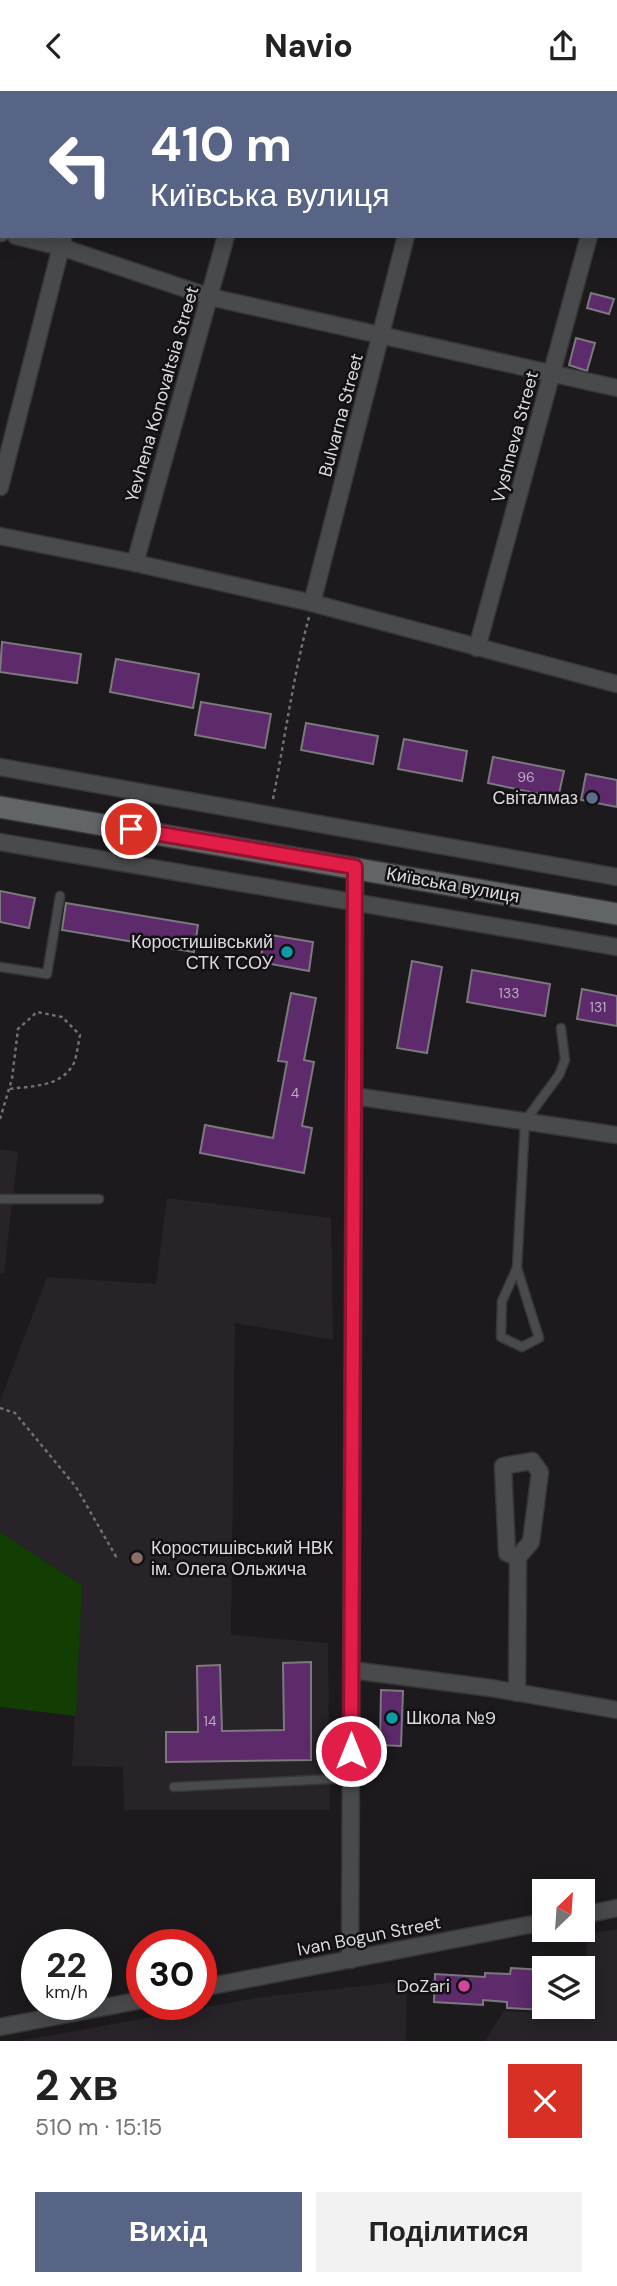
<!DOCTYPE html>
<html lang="uk">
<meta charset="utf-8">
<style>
:root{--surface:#fff;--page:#f2f2f2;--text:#222;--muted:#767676;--accent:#586485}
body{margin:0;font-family:"DM Sans",sans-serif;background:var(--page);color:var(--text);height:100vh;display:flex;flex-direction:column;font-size:26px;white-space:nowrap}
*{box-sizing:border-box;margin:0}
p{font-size:23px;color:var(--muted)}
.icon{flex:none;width:38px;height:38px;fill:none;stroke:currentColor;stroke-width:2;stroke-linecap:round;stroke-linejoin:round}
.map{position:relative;height:1950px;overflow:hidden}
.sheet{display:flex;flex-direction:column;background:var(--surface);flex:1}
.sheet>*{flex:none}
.top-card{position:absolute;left:0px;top:0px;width:618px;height:147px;box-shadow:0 4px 18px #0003;background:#586485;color:#fff;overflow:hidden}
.needle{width:46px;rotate:25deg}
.tools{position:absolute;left:532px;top:1788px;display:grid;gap:14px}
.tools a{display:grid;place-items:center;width:63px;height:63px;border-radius:0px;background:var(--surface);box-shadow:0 4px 18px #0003;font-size:35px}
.speed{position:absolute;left:21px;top:1838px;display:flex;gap:14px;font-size:35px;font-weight:700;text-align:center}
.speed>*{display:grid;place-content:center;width:91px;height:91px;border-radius:50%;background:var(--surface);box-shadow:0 4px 18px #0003;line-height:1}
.speed small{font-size:18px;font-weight:400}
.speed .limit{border:10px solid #d22;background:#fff;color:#111}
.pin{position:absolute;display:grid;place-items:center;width:60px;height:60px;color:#fff;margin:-30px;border:4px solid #fff;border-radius:50%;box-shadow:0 2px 7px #0007}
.me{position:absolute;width:77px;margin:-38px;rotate:0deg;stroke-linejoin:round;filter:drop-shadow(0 0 5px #0008)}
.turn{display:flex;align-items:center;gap:24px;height:147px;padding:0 35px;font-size:32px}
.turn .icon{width:91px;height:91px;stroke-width:2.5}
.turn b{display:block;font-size:49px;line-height:60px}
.round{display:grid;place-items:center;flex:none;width:74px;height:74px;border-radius:0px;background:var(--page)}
.head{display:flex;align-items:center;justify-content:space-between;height:119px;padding:0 35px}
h1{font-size:42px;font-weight:800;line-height:52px}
.primary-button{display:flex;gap:14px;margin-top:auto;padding:14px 35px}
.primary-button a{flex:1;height:80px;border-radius:0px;background:var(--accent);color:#fff;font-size:28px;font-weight:800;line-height:80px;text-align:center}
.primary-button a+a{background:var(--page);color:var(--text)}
header{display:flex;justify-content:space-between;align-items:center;height:91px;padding:0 35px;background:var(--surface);font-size:32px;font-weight:800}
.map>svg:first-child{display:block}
</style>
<header><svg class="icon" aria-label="back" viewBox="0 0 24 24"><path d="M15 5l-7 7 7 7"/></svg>Navio<svg class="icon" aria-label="share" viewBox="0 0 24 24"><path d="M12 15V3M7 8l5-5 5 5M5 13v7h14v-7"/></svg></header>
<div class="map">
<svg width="617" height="1950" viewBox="0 0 617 1950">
<rect width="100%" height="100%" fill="#1c1a1d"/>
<!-- built -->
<g fill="#282229">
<polygon points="0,1058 18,1061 4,1183 0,1182"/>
<polygon points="167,1107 331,1127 333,1249 235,1232 231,1544 328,1552 330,1719 124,1719 123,1676 72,1675 82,1494 0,1441 0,1310 47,1186 156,1193"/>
<polygon points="617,1838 617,1950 485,1950 504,1920 579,1923 580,1916 583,1916 587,1843"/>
<polygon points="407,1890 406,1950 20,1950 262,1906"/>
</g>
<!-- green -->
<polygon fill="#123e04" points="0,1441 82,1494 76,1625 0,1616"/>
<!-- building -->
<g fill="#5d2a6c" stroke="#7b797c" stroke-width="2">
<polygon points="591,202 614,208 609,223 587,217"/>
<polygon points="576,247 595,252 587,280 569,274"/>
<polygon points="2,551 81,563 77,592 0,581"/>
<polygon points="116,568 199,583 193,617 110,601"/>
<polygon points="201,611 271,623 265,657 195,644"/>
<polygon points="306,632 378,645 373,673 301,659"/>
<polygon points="404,648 467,660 462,690 398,678"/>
<polygon points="493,666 564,680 558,707 488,692"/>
<polygon points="586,683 617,689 617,716 581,709"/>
<polygon points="0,800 35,807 29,837 0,831"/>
<polygon points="66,812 198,834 194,861 62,839"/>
<polygon points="265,843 313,851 309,880 260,871"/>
<polygon points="412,870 442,876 427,962 397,957"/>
<polygon points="472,879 550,893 545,925 467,911"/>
<polygon points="582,898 617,905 617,935 577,928"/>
<polygon points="291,902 316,907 304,969 314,971 302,1035 312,1037 304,1082 200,1062 205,1034 273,1047 287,971 278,970"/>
<polygon points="311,1571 311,1669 166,1671 166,1641 198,1641 197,1575 220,1574 222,1640 284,1639 283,1572"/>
<polygon points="381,1599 403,1600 401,1655 380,1654"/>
<polygon points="511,1877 544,1879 544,1919 507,1917 507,1911 483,1909 483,1914 434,1911 435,1883 485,1886 485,1882 510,1883"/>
</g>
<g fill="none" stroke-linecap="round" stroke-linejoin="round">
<!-- service casing -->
<g stroke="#373538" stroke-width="11">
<g id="service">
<polyline points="0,876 47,883 60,805"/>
<polyline points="0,1108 99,1108"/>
<polyline points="517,1177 502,1210 501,1246 522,1256 539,1247 517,1177 525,1030 559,984 565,969 561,937"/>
<polyline points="174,1696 351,1687"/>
</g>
</g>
<!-- minor casing -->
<g stroke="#373538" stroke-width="19">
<g id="minor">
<polyline points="99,2 100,0"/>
<polyline points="263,2 264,0"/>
<polyline points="441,2 442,0"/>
<polyline points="616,39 617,35"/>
<polyline points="0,141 2,142"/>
<polyline points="16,145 61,156 210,206 617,297"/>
<polyline points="0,396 63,148"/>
<polyline points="0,445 135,472 312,512 617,593"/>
<polyline points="135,472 226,145"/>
<polyline points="312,512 406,145"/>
<polyline points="477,557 589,145"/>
<polyline points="0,676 617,786"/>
<polyline points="0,751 617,856"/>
<polyline points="354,1005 617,1044"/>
<polyline points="351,1579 491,1597 617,1619"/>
<polyline points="517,1602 518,1466 531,1451 540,1381 532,1370 503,1375 507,1462 518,1466"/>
<polyline points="583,1824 617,1817"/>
<polyline points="350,1869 355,776"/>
<polyline points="201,1897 544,1831"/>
<polyline points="0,1936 142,1909"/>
</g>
</g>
<!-- secondary casing -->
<g stroke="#373538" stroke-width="24">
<polyline id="secondary" points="0,716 617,823"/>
</g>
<!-- path -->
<g stroke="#717072" stroke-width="2.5" stroke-dasharray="3.5 3.5" stroke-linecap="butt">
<path d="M273 708C285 647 293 586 309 526"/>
<path d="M0 1028 12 988 18 938 37 921 62 926 80 944C78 953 77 964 74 972 62 996 32 995 9 998"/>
<polyline points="0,1317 15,1322 76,1396 118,1469"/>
</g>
<!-- service -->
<use href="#service" stroke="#484a4b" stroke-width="8"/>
<!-- minor -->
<use href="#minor" stroke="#484a4b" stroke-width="16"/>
<!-- secondary -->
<use href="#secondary" stroke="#626565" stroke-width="21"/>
</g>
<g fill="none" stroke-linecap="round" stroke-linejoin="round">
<!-- route casing -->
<g stroke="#92132f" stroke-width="18">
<polyline id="route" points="131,738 355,776 351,1660"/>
</g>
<!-- route -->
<use href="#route" stroke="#e11d48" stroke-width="12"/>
</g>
<!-- markers -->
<circle fill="#5c6f8a" stroke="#131114" stroke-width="2.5" cx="592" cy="707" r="7"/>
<g fill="#0f9aa8" stroke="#131114" stroke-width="2.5">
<circle cx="287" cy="861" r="7"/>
<circle cx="392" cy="1627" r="7"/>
</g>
<circle fill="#8d6e63" stroke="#131114" stroke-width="2.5" cx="137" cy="1467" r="7"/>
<circle fill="#d1479c" stroke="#131114" stroke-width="2.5" cx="464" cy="1895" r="7"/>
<g text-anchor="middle" stroke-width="5" stroke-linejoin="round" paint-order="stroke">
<!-- number labels -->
<g font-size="14" fill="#bcaec0">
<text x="526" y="691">96</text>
<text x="509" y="907">133</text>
<text x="598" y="921">131</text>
<text x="295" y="1007">4</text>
<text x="210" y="1635">14</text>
</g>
<!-- street labels -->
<g font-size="18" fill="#dbdadc" stroke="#131114">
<text transform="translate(162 303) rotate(-74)" y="6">Yevhena Konovaltsia Street</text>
<text transform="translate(341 324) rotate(-75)" y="6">Bulvarna Street</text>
<text transform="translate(515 346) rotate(-75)" y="6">Vyshneva Street</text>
<text transform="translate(453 794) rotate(10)" y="6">Київська вулиця</text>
<text transform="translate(369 1845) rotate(-11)" y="6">Ivan Bogun Street</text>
</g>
<!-- poi labels -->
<g font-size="18" fill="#dbdadc" stroke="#131114" text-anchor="end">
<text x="578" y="713">Світалмаз</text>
<text x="273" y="857">Коростишівський<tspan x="273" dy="21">СТК ТСОУ</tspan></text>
<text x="151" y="1463" text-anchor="start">Коростишівський НВК<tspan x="151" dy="21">ім. Олега Ольжича</tspan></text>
<text x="406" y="1633" text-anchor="start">Школа №9</text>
<text x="450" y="1901">DoZari</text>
</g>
</g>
</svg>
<div class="tools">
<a><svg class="needle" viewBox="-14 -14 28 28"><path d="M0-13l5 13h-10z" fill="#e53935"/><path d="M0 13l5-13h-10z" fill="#767676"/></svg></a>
<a><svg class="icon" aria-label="layers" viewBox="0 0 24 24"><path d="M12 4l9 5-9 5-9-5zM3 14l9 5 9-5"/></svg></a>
</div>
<div class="speed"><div>22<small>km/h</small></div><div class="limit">30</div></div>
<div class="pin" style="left:131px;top:738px;background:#d93025"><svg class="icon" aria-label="arrive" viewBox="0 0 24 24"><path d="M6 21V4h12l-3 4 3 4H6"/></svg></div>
<svg class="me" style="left:351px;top:1660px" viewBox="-20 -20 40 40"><circle r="17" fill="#e11d48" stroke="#fff" stroke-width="3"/><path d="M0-11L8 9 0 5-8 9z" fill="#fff"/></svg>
<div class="top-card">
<div class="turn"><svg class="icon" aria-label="left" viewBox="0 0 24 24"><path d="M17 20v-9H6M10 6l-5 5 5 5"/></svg><div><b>410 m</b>Київська вулиця</div></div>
</div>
</div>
<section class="sheet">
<div class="head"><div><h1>2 хв</h1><p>510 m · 15:15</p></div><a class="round" style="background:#d93025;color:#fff"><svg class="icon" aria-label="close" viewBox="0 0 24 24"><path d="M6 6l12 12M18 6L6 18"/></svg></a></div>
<div class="primary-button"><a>Вихід</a><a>Поділитися</a></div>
</section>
